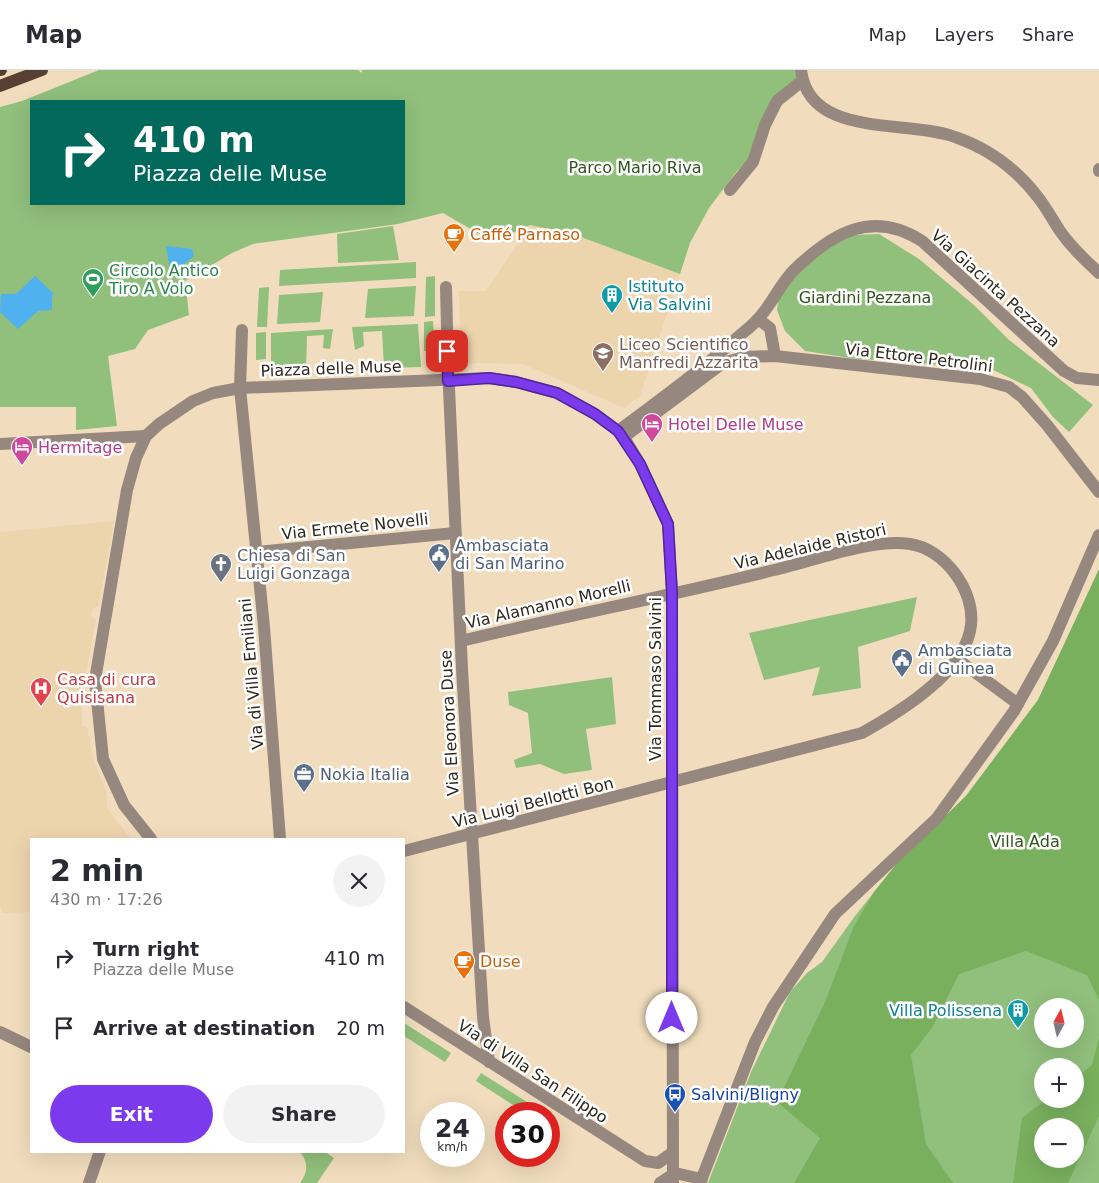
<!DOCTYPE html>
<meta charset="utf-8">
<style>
:root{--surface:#fff;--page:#f2f2f3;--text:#2b2b33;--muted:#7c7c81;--line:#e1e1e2;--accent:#7c3aed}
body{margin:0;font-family:"DejaVu Sans",sans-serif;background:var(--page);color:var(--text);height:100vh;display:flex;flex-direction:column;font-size:19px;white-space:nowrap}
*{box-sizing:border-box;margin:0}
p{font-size:16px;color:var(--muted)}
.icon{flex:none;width:28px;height:28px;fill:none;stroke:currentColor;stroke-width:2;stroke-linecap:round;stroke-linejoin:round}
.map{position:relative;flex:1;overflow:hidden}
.panel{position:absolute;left:30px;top:768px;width:375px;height:315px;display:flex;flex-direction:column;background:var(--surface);border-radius:0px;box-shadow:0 5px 20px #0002}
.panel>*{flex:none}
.top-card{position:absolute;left:30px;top:30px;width:375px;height:105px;border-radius:0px;box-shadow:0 5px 20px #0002;background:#00695c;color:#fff;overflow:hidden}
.needle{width:32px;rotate:8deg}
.tools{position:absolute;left:1034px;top:928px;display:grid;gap:10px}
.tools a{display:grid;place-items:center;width:50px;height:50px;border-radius:50%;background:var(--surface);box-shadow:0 5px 20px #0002;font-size:25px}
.speed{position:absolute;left:420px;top:1032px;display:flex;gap:10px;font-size:25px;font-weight:700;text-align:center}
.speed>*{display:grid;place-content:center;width:65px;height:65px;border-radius:50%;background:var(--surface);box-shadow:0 5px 20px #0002;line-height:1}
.speed small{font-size:12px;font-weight:400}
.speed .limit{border:8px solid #d22;background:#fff;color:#111}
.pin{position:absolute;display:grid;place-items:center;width:42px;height:42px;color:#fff;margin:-21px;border-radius:10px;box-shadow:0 2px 8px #0006}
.me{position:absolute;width:55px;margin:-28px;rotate:0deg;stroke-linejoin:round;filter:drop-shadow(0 0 4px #0008)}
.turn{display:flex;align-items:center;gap:18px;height:105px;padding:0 20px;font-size:22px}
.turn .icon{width:65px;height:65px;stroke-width:2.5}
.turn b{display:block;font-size:35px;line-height:42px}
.round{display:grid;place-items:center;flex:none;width:52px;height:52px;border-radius:26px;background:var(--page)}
.headline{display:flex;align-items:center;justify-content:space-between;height:85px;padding:0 20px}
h1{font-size:30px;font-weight:700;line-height:38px}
.button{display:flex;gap:10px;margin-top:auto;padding:10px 20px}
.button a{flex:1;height:58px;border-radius:30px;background:var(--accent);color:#fff;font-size:20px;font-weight:700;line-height:58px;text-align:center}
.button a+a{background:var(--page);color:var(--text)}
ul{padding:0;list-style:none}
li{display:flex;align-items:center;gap:15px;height:70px;padding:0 20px}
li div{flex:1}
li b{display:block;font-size:19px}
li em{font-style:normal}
header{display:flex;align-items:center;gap:30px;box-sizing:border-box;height:70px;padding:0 25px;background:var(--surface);border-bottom:1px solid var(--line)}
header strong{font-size:24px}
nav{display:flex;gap:28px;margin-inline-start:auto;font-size:18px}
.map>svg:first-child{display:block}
</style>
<header>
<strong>Map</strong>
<nav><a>Map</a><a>Layers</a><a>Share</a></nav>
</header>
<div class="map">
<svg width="1099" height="1113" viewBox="0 0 1099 1113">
<rect width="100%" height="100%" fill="#f1ddbd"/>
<!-- built -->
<g fill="#ecd4ad">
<polygon points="530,155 573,164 680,204 640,326 624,338 523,294 477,293 461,296 459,221 486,221"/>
<polygon points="114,451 99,535 93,539 91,545 96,550 86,603 81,603 82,656 87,657 94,691 106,720 107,738 131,769 31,769 31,842 3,843 0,836 0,462"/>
</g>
<!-- green -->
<g fill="#91bf7c" fill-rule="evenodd">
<path d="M99 0H358L362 3V0H796V8L750 89 737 101 709 138 690 173 680 204 573 164 530 155 493 172 443 143 398 154 253 174 232 183 185 211 189 245 148 260 135 279 108 286 117 356 76 360V337H0V37L22 31ZM31 31H404V134H31Z"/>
<polygon points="393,156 399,190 338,193 337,164"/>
<polygon points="879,164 919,189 975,236 1009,270 1093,335 1069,362 1053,347 1031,318 991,299 850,288 805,281 785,261 777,240 779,224 805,195 830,176 852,165"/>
<polygon points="416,192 416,208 279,216 280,200"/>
<polygon points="435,206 435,246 425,247 426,207"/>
<polygon points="416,216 414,246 365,248 368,219"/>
<polygon points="269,217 267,257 257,257 259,218"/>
<polygon points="323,222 320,252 277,254 279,225"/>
<polygon points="433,251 435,281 424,281 424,252"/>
<polygon points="418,254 421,297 384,298 382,261 363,262 364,276 355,280 352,257"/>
<polygon points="333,259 330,279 323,278 324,265 307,266 306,302 271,303 271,263"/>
<polygon points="266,262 266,289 256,290 256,263"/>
<path d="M1099 503V1113H708L751 1002 790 922 807 903 822 892 855 846 898 792 966 726 1038 630ZM1042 936H1075V969H1042ZM1042 996H1075V1029H1042ZM1042 1056H1075V1089H1042Z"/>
<polygon points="917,527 910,561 858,577 861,618 812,626 820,597 764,610 749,563"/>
<polygon points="612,607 616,654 586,659 592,700 564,704 540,694 516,698 514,690 532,683 528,643 509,635 508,622"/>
<polygon points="404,953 451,983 445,992 404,966"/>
<polygon points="481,1003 546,1044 527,1044 476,1011"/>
<path d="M299 1081H324L334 1088 317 1113H300C308 1102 309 1092 299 1081Z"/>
</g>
<!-- forest -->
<g fill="#79b05e" fill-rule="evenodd">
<polygon points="1099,499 1099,930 1087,905 1026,881 959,904 932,958 911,985 926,1074 953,1113 794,1113 820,1068 777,1032 825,932 854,856 874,822 898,792 966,726 1038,630"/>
<path d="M1099 968V1046L1068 1113H1013L1022 1048 1047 1029H1075V1008L1092 995ZM1042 1056H1075V1089H1042Z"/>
</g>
<!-- water -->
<g fill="#4fb1ee">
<polygon points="166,176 192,179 194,186 171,205"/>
<polygon points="35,206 54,224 52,226 52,240 38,241 18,259 0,242 1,224 16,224"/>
</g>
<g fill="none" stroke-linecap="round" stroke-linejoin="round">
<!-- minor -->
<g stroke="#96877f" stroke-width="12">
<path d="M801 0C809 69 907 49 955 67 987 78 1016 99 1037 126 1046 137 1052 149 1060 161 1071 177 1085 190 1099 203"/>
<polyline points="1099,99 1099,101"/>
<polyline points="730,120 753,92 765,55 777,31 802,11"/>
<polyline points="446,217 448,297 462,599 483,947 489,992"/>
<polyline points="758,249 770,258 775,286"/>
<polyline points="242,260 240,318 264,557 280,769"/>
<path d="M618 361C659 330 701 301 738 267 745 261 752 256 758 249 772 234 780 214 794 200 832 163 872 139 922 171L1064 301 1077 308 1099 310"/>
<polyline points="624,367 723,293 744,287 775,286 980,309 1009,317 1022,327 1047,355 1099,422"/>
<polyline points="0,374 146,366"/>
<polyline points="257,482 455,463"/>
<polyline points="957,589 1018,634"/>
<polyline points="151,769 124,735 103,689 95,610 127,420 136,388 146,366 159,354 193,331 213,323 240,318 489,308 516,312 557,323 595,344 622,364 640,394 668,454 672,523 673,1113"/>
<path d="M404 781 862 663C900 642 966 602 971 555 975 521 945 479 910 474 872 468 813 491 774 500 670 526 565 546 461 571"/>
<polyline points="404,937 645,1091 658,1093 672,1083"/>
<polyline points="0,962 31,977"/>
<polyline points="89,1113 100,1081"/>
<polyline points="660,1113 675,1103 702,1109"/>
<polyline points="700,1113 755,972 773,937 835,844 937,748 1014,641 1053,571 1099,465"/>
</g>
<!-- major -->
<g stroke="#583f33" stroke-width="12">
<polyline points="0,0 1,0"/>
<polyline points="0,16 42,0"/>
</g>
</g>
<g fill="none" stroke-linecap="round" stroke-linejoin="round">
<!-- route casing -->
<g stroke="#51269a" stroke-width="12">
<polyline id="route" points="447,281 448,311 489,308 516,312 557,323 595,344 618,361 640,394 668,454 672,523 672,948"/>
</g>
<!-- route -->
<use href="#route" stroke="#7c3aed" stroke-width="9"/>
</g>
<!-- icons -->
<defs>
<g id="cafe-pin" transform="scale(1.125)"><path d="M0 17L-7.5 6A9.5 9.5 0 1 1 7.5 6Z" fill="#e8710a" stroke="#fff"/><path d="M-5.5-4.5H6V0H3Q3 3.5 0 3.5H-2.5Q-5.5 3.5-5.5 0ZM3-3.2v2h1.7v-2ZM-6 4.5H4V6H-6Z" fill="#fff"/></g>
<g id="stadium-pin" transform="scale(1.125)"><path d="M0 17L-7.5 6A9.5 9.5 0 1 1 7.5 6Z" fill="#2e9e5b" stroke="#fff"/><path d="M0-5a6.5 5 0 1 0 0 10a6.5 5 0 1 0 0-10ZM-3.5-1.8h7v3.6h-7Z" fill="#fff"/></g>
<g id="building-pin" transform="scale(1.125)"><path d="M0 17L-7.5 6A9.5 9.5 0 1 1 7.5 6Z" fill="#0f9aa8" stroke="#fff"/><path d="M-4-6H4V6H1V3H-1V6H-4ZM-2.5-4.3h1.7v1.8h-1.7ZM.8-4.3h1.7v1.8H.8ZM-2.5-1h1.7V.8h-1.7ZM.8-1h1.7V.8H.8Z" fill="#fff"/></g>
<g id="school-pin" transform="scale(1.125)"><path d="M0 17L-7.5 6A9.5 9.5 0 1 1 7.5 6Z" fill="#8d6e63" stroke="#fff"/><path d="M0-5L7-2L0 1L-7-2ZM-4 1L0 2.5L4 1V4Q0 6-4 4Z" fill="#fff"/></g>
<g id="hotel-pin" transform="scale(1.125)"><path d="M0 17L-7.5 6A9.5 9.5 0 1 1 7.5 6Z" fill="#d1479c" stroke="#fff"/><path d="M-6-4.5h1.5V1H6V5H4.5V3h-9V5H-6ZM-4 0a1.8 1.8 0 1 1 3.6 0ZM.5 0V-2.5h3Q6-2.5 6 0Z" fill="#fff"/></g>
<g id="civic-pin" transform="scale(1.125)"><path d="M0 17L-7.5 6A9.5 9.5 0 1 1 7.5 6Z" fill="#5c6f8a" stroke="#fff"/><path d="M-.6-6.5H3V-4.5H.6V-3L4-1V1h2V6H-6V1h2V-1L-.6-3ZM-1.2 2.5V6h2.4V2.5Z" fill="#fff"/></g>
<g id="church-pin" transform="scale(1.125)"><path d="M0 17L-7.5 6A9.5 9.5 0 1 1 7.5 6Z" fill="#6b7280" stroke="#fff"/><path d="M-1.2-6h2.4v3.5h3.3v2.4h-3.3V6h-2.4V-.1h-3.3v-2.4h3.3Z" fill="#fff"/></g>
<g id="hospital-pin" transform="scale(1.125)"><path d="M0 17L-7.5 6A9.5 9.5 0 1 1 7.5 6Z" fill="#e0444e" stroke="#fff"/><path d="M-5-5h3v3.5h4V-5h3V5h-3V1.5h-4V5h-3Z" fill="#fff"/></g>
<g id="office-pin" transform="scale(1.125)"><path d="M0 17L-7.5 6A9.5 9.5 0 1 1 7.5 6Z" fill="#5c6f8a" stroke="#fff"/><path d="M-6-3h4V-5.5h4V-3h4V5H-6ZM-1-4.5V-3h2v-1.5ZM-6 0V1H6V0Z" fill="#fff"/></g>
<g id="bus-pin" transform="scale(1.125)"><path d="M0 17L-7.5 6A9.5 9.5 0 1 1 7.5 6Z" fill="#1a4fb4" stroke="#fff"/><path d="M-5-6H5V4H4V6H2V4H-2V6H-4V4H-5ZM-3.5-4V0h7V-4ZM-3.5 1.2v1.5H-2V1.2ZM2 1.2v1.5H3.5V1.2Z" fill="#fff"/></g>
</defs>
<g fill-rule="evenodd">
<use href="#cafe-pin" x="454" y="164"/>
<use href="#stadium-pin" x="93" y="209"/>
<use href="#building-pin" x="612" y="225"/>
<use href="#school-pin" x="603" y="283"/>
<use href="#hotel-pin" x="652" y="354"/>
<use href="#hotel-pin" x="22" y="377"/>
<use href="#civic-pin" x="439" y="484"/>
<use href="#church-pin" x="221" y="494"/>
<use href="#civic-pin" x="902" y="589"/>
<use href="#hospital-pin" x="41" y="618"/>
<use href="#office-pin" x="304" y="704"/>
<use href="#cafe-pin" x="464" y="891"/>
<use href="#building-pin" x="1018" y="940"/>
<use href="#bus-pin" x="675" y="1024"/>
</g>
<g text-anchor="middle" stroke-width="5" stroke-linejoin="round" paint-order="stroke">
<!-- park labels -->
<g font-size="16" fill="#30541c" stroke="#fff">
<text x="635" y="103">Parco Mario Riva</text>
<text x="865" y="233">Giardini Pezzana</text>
<text x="1025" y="777">Villa Ada</text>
</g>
<!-- food labels -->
<g font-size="16" fill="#c56008" stroke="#fff" text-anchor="start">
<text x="470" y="170">Caffé Parnaso</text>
<text x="480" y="897">Duse</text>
</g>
<!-- leisure labels -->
<g font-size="16" fill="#27864d" stroke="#fff" text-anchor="start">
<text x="109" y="206">Circolo Antico<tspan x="109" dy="18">Tiro A Volo</tspan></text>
</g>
<!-- culture labels -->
<g font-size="16" fill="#0d838f" stroke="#fff" text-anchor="start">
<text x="628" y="222">Istituto<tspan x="628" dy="18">Via Salvini</tspan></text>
<text x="1002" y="946" text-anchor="end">Villa Polissena</text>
</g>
<!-- street labels -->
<g font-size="16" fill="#2f281c" stroke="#fff">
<text transform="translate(996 218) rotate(42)" y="6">Via Giacinta Pezzana</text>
<text transform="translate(919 287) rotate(7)" y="6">Via Ettore Petrolini</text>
<text transform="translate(331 298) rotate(-2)" y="6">Piazza delle Muse</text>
<text transform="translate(355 456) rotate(-6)" y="6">Via Ermete Novelli</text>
<text transform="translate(810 476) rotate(-13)" y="6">Via Adelaide Ristori</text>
<text transform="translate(548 534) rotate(-13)" y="6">Via Alamanno Morelli</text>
<text transform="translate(251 604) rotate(-95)" y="6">Via di Villa Emiliani</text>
<text transform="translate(655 609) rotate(-90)" y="6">Via Tommaso Salvini</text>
<text transform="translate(449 653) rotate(-93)" y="6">Via Eleonora Duse</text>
<text transform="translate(533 732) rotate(-14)" y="6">Via Luigi Bellotti Bon</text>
<text transform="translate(533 1001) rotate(33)" y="6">Via di Villa San Filippo</text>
</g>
<!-- education labels -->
<g font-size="16" fill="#785e54" stroke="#fff" text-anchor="start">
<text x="619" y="280">Liceo Scientifico<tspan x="619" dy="18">Manfredi Azzarita</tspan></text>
</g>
<!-- hotel labels -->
<g font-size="16" fill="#b23c85" stroke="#fff" text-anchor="start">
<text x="668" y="360">Hotel Delle Muse</text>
<text x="38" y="383">Hermitage</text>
</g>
<!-- service labels -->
<g font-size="16" fill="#4e5e75" stroke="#fff" text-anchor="start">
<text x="455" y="481">Ambasciata<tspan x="455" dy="18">di San Marino</tspan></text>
<text x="918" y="586">Ambasciata<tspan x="918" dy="18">di Guinea</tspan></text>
<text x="320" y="710">Nokia Italia</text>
</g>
<!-- worship labels -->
<g font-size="16" fill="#5b616d" stroke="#fff" text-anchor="start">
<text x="237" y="491">Chiesa di San<tspan x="237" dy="18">Luigi Gonzaga</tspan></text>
</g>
<!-- health labels -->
<g font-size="16" fill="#be3a42" stroke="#fff" text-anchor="start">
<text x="57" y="615">Casa di cura<tspan x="57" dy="18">Quisisana</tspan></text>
</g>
<!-- transit labels -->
<g font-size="16" fill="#164399" stroke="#fff" text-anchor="start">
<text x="691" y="1030">Salvini/Bligny</text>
</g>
</g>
</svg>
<div class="tools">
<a><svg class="needle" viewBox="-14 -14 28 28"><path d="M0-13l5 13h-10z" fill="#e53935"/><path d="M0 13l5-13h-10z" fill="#7c7c81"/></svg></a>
<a>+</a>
<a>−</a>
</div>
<div class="speed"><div>24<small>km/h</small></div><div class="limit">30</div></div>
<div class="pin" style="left:447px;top:281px;background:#d93025"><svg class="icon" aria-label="arrive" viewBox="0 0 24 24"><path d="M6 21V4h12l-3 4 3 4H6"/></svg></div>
<svg class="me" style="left:672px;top:948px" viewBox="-20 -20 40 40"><circle r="19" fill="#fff"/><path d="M0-13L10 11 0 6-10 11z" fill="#7c3aed"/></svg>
<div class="top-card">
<div class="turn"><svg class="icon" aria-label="right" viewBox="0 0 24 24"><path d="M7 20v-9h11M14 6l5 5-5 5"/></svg><div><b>410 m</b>Piazza delle Muse</div></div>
</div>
<section class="panel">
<div class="headline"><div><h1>2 min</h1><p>430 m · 17:26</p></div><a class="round"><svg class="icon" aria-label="close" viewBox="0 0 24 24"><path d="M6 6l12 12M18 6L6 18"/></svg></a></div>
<ul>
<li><svg class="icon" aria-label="right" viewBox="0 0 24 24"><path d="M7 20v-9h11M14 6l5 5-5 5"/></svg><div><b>Turn right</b><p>Piazza delle Muse</p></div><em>410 m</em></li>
<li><svg class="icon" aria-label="arrive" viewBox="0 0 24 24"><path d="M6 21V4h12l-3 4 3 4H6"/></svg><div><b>Arrive at destination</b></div><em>20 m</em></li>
</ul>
<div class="button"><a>Exit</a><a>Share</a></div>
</section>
</div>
